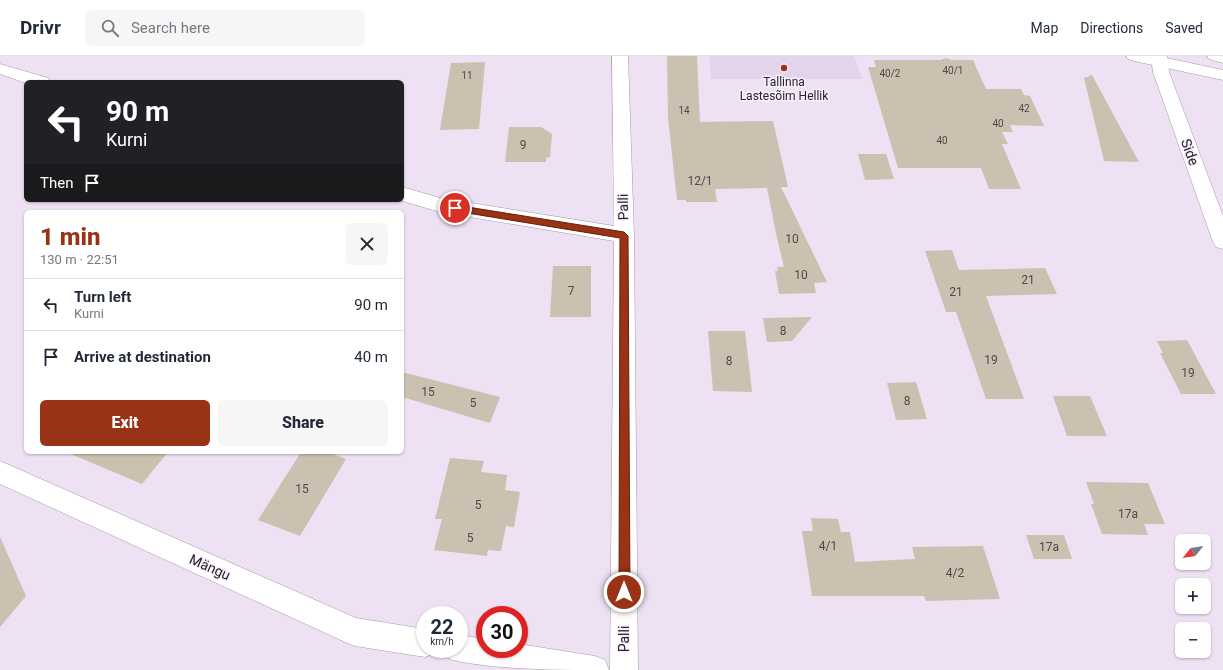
<!DOCTYPE html>
<meta charset="utf-8">
<style>
:root{--surface:#fff;--page:#f6f6f7;--text:#1f2937;--muted:#747a83;--line:#e0e1e3;--accent:#9a3216}
body{margin:0;font-family:Roboto,sans-serif;background:var(--page);color:var(--text);height:100vh;display:flex;flex-direction:column;font-size:15px;white-space:nowrap}
*{box-sizing:border-box;margin:0}
p{font-size:13px;color:var(--muted)}
.icon{flex:none;width:22px;height:22px;fill:none;stroke:currentColor;stroke-width:2;stroke-linecap:round;stroke-linejoin:round}
.map{position:relative;flex:1;overflow:hidden}
.sheet{position:absolute;left:24px;top:154px;width:380px;height:244px;display:flex;flex-direction:column;background:var(--surface);border-radius:6px;box-shadow:0 1px 3px #0004}
.sheet>*{flex:none}
.hud{position:absolute;left:24px;top:24px;width:380px;height:122px;border-radius:6px;box-shadow:0 1px 3px #0004;background:#202124;color:#fff;overflow:hidden}
.needle{width:26px;rotate:240deg}
.controls{position:absolute;left:1175px;top:478px;display:grid;gap:8px}
.controls a{display:grid;place-items:center;width:36px;height:36px;border-radius:6px;background:var(--surface);box-shadow:0 1px 3px #0004;font-size:20px}
.speed{position:absolute;left:416px;top:550px;display:flex;gap:8px;font-size:20px;font-weight:700;text-align:center}
.speed>*{display:grid;place-content:center;width:52px;height:52px;border-radius:50%;background:var(--surface);box-shadow:0 1px 3px #0004;line-height:1}
.speed small{font-size:10px;font-weight:400}
.speed .limit{border:6px solid #d22;background:#fff;color:#111}
.pin{position:absolute;display:grid;place-items:center;width:34px;height:34px;color:#fff;margin:-17px;border:2px solid #fff;border-radius:50%;box-shadow:0 1px 4px #0007}
.me{position:absolute;width:44px;margin:-22px;rotate:0deg;stroke-linejoin:round;filter:drop-shadow(0 0 3px #0008)}
.turn{display:flex;align-items:center;gap:14px;height:84px;padding:0 16px;font-size:18px}
.turn .icon{width:52px;height:52px;stroke-width:2.5}
.turn b{display:block;font-size:28px;line-height:34px}
.then{display:flex;align-items:center;height:38px;padding:0 16px;background:#0003;gap:8px;font-size:15px}
.round{display:grid;place-items:center;flex:none;width:42px;height:42px;border-radius:6px;background:var(--page)}
.head{display:flex;align-items:center;justify-content:space-between;height:68px;padding:0 16px}
h1{font-size:24px;font-weight:800;line-height:30px;color:var(--accent)}
.button{display:flex;gap:8px;margin-top:auto;padding:8px 16px}
.button a{flex:1;height:46px;border-radius:6px;background:var(--accent);color:#fff;font-size:16px;font-weight:800;line-height:46px;text-align:center}
.button a+a{background:var(--page);color:var(--text)}
ul{padding:0;list-style:none}
li{display:flex;align-items:center;gap:12px;height:52px;padding:0 16px;border-top:1px solid var(--line)}
li div{flex:1}
li b{display:block;font-size:15px}
li em{font-style:normal}
header{display:flex;align-items:center;gap:24px;box-sizing:border-box;height:56px;padding:0 20px;background:var(--surface);border-bottom:1px solid var(--line)}
header strong{font-size:19px}
nav{display:flex;gap:22px;margin-inline-start:auto;font-size:14px}
.search{width:280px;height:36px;background:var(--page);display:flex;align-items:center;gap:10px;box-sizing:border-box;padding:0 14px;border-radius:6px;color:var(--muted);font-size:15px}
.map>svg:first-child{display:block}
</style>
<header>
<strong>Drivr</strong>
<div class="search"><svg class="icon" aria-label="search" viewBox="0 0 24 24"><circle cx="10" cy="10" r="6"/><path d="M15 15l6 6"/></svg>Search here</div>
<nav><a>Map</a><a>Directions</a><a>Saved</a></nav>
</header>
<div class="map">
<svg width="1223" height="614" viewBox="0 0 1223 614">
<rect width="100%" height="100%" fill="#ede1f3"/>
<!-- built -->
<polygon fill="#e4d4eb" points="709,0 854,0 862,23 711,23"/>
<!-- building -->
<g fill="#ccc1b0">
<polygon points="667,0 697,0 700,66 773,65 788,131 781,131 827,226 814,227 816,237 779,238 775,215 778,215 777,211 784,211 777,182 767,132 715,133 717,146 686,146 686,144 677,144 668,62"/>
<polygon points="946,2 952,4 973,4 986,33 1021,33 1024,39 1030,40 1044,70 1010,69 1013,76 1002,76 1008,88 1002,88 1021,133 989,133 981,112 898,112 868,11 876,11 874,4 940,4"/>
<polygon points="485,6 479,73 440,74 451,7"/>
<polygon points="1092,19 1139,106 1104,105 1084,22"/>
<polygon points="509,71 541,71 552,78 550,101 546,102 546,106 505,106"/>
<polygon points="858,98 886,98 894,123 865,124"/>
<polygon points="952,194 959,214 1045,212 1057,238 986,240 1024,343 986,343 956,256 946,256 925,195"/>
<polygon points="553,210 591,210 591,261 550,261"/>
<polygon points="812,261 792,285 767,286 763,262"/>
<polygon points="708,275 745,275 752,336 713,335"/>
<polygon points="1187,284 1216,338 1181,338 1160,297 1163,297 1157,285"/>
<polygon points="402,316 500,341 490,367 402,341"/>
<polygon points="916,326 927,363 896,364 887,327"/>
<polygon points="1053,340 1090,340 1107,380 1067,380"/>
<polygon points="66,396 168,396 142,428"/>
<polygon points="301,396 328,396 346,403 300,480 258,464"/>
<polygon points="450,402 484,405 481,416 507,419 505,434 520,436 514,471 506,470 501,495 488,494 487,500 434,494 442,463 435,463"/>
<polygon points="1086,426 1148,427 1165,468 1144,468 1148,479 1102,478 1091,448 1094,448"/>
<polygon points="811,462 838,463 841,476 850,476 855,506 915,503 912,491 983,490 1000,543 926,545 924,540 812,540 802,475 813,475"/>
<polygon points="1026,479 1064,479 1072,503 1034,503"/>
<polygon points="0,481 26,540 0,571"/>
</g>
<g fill="none" stroke-linecap="round" stroke-linejoin="round">
<!-- street casing -->
<g stroke="#a499a9" stroke-width="1">
<g id="street">
<polygon points="612,0 628,0 634,179 638,614 610,614 614,185 440,156 399,144 402,144 402,131 440,142 614,170"/>
<polygon points="1151,0 1167,0 1169,16 1223,160 1223,193 1216,191 1213,186 1153,16"/>
<polygon points="0,8 48,22 50,26 26,27 0,18"/>
<polygon points="0,405 356,562 425,573 425,593 436,593 435,597 425,601 355,590 345,586 0,428"/>
<path d="M459 579 485 583V593H519V588L595 600 605 604 609 614C563 614 491 614 449 603L445 593H459Z"/>
</g>
</g>
<!-- highway casing -->
<g stroke="#a499a9" stroke-width="1">
<g id="highway">
<polygon points="1126,0 1157,0 1223,14 1223,24 1134,5 1128,3"/>
<polygon points="1207,0 1223,0 1223,7 1209,3"/>
</g>
</g>
<!-- street -->
<use href="#street" fill="#fff" fill-rule="evenodd"/>
<!-- highway -->
<use href="#highway" fill="#fff" fill-rule="evenodd"/>
</g>
<!-- route -->
<polygon fill="#9a3216" stroke="#64200e" points="455,149 624,176 628,180 630,536 628,540 624,542 620,540 619,536 620,182 455,155 451,152"/>
<!-- markers -->
<circle fill="#9a3216" stroke="#f9f0fe" stroke-width="1.5" cx="784" cy="12" r="4"/>
<g text-anchor="middle" stroke-width="3" stroke-linejoin="round" paint-order="stroke">
<!-- far-number labels -->
<g font-size="10" fill="#4f4949">
<text x="953" y="18">40/1</text>
<text x="890" y="21">40/2</text>
<text x="467" y="23">11</text>
<text x="1024" y="56">42</text>
<text x="684" y="58">14</text>
<text x="998" y="71">40</text>
<text x="942" y="88">40</text>
</g>
<!-- far-poi labels -->
<g font-size="12" fill="#252127" stroke="#f9f0fe">
<text x="784" y="30">Tallinna<tspan x="784" dy="14">Lastesõim Hellik</tspan></text>
</g>
<!-- number labels -->
<g font-size="12" fill="#4f4949">
<text x="523" y="93">9</text>
<text x="700" y="129">12/1</text>
<text x="792" y="187">10</text>
<text x="801" y="223">10</text>
<text x="1028" y="228">21</text>
<text x="571" y="239">7</text>
<text x="956" y="240">21</text>
<text x="783" y="279">8</text>
<text x="991" y="308">19</text>
<text x="729" y="309">8</text>
<text x="1188" y="321">19</text>
<text x="428" y="340">15</text>
<text x="907" y="349">8</text>
<text x="473" y="351">5</text>
<text x="302" y="437">15</text>
<text x="478" y="453">5</text>
<text x="1128" y="462">17a</text>
<text x="470" y="486">5</text>
<text x="828" y="494">4/1</text>
<text x="1049" y="495">17a</text>
<text x="955" y="521">4/2</text>
</g>
<!-- street labels -->
<g font-size="14" fill="#252127" stroke="#f9f0fe">
<text transform="translate(1190 96) rotate(70)" y="5">Side</text>
<text transform="translate(623 151) rotate(-91)" y="5">Palli</text>
<text transform="translate(210 511) rotate(24)" y="5">Mängu</text>
<text transform="translate(624 583) rotate(-90)" y="5">Palli</text>
</g>
</g>
</svg>
<div class="controls">
<a><svg class="needle" viewBox="-14 -14 28 28"><path d="M0-13l5 13h-10z" fill="#e53935"/><path d="M0 13l5-13h-10z" fill="#747a83"/></svg></a>
<a>+</a>
<a>−</a>
</div>
<div class="speed"><div>22<small>km/h</small></div><div class="limit">30</div></div>
<div class="pin" style="left:455px;top:152px;background:#d93025"><svg class="icon" aria-label="arrive" viewBox="0 0 24 24"><path d="M6 21V4h12l-3 4 3 4H6"/></svg></div>
<svg class="me" style="left:624px;top:536px" viewBox="-20 -20 40 40"><circle r="17" fill="#9a3216" stroke="#fff" stroke-width="3"/><path d="M0-11L8 9 0 5-8 9z" fill="#fff"/></svg>
<div class="hud">
<div class="turn"><svg class="icon" aria-label="left" viewBox="0 0 24 24"><path d="M17 20v-9H6M10 6l-5 5 5 5"/></svg><div><b>90 m</b>Kurni</div></div>
<div class="then">Then<svg class="icon" aria-label="arrive" viewBox="0 0 24 24"><path d="M6 21V4h12l-3 4 3 4H6"/></svg></div>
</div>
<section class="sheet">
<div class="head"><div><h1>1 min</h1><p>130 m · 22:51</p></div><a class="round"><svg class="icon" aria-label="close" viewBox="0 0 24 24"><path d="M6 6l12 12M18 6L6 18"/></svg></a></div>
<ul>
<li><svg class="icon" aria-label="left" viewBox="0 0 24 24"><path d="M17 20v-9H6M10 6l-5 5 5 5"/></svg><div><b>Turn left</b><p>Kurni</p></div><em>90 m</em></li>
<li><svg class="icon" aria-label="arrive" viewBox="0 0 24 24"><path d="M6 21V4h12l-3 4 3 4H6"/></svg><div><b>Arrive at destination</b></div><em>40 m</em></li>
</ul>
<div class="button"><a>Exit</a><a>Share</a></div>
</section>
</div>
